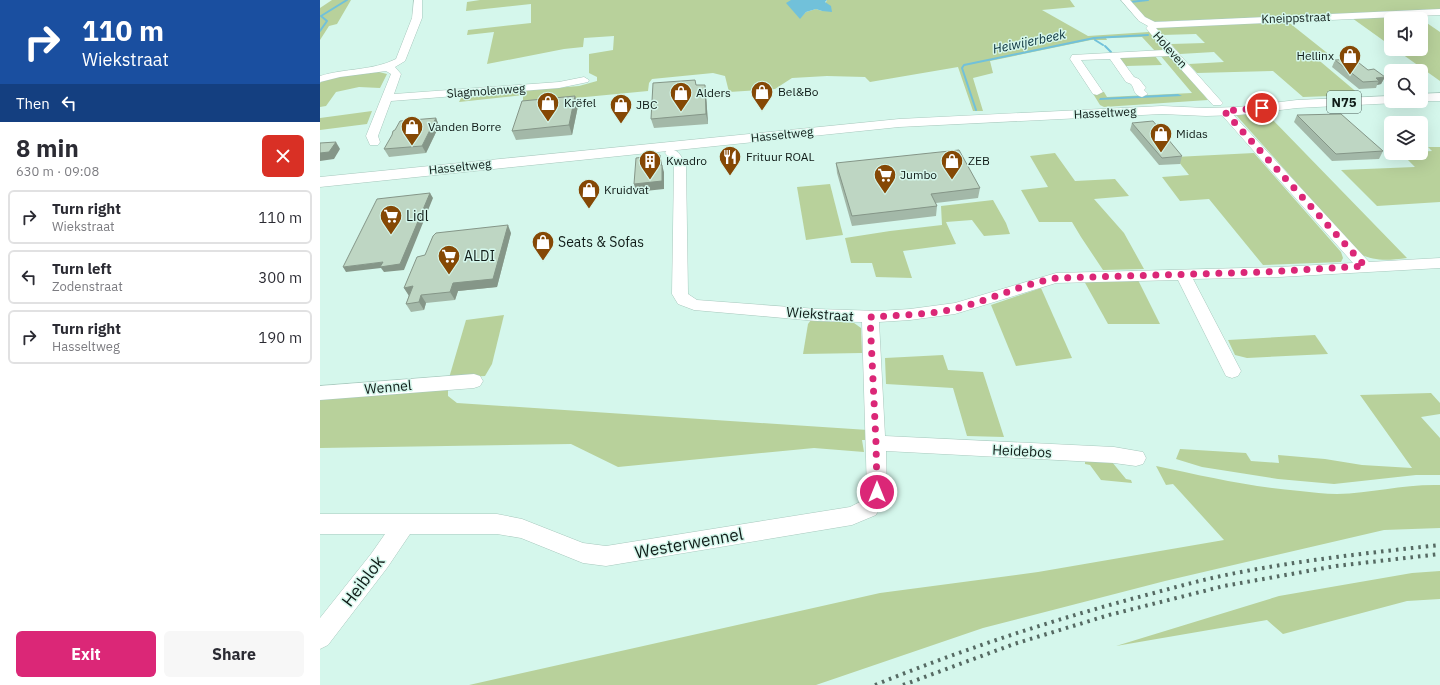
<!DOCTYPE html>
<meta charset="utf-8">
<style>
:root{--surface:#fff;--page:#f7f7f7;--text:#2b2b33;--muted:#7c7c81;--line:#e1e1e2;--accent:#db2777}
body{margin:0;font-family:"IBM Plex Sans",sans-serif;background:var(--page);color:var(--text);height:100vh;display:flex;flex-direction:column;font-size:15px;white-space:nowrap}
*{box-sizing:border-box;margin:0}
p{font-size:13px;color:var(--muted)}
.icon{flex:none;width:22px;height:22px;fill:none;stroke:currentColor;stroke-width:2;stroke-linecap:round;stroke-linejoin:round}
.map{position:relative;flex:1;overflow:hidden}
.sheet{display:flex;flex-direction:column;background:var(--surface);width:320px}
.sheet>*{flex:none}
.guide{background:#1a4fa0;color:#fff;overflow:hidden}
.tools{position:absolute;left:1064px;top:12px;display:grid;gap:8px}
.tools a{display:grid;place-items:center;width:44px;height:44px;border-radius:6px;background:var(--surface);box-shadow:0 4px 16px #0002;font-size:20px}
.pin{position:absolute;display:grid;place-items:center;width:34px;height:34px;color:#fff;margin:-17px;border:2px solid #fff;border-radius:50%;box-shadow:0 1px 4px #0007}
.me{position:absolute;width:44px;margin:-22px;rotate:0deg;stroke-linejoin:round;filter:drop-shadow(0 0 3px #0008)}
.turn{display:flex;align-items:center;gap:14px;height:84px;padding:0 16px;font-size:18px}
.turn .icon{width:52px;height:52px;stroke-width:2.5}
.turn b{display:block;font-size:28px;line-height:34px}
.then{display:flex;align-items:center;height:38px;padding:0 16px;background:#0003;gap:8px;font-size:15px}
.round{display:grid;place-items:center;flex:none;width:42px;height:42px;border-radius:6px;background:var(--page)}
.head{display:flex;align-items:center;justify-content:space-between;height:68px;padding:0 16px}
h1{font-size:24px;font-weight:700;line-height:30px}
.action{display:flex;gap:8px;margin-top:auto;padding:8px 16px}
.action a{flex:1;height:46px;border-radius:6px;background:var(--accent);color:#fff;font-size:16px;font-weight:700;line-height:46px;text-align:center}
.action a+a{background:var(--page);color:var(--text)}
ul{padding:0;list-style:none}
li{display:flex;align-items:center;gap:12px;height:54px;margin:0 8px 6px;padding:0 8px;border:2px solid var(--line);border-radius:6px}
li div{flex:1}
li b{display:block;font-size:15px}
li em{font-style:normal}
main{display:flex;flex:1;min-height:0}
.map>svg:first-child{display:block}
</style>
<main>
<section class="sheet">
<div class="guide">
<div class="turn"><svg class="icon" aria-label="right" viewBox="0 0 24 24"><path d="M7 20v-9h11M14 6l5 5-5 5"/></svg><div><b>110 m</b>Wiekstraat</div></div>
<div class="then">Then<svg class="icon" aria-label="left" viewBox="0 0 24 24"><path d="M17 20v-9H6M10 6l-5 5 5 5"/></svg></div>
</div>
<div class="head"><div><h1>8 min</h1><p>630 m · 09:08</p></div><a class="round" style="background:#d93025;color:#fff"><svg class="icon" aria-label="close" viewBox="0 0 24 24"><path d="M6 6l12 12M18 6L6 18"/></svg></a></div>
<ul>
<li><svg class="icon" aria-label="right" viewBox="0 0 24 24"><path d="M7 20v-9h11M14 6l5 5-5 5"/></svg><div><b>Turn right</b><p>Wiekstraat</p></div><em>110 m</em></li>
<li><svg class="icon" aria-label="left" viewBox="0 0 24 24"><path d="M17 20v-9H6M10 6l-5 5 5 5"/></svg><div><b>Turn left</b><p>Zodenstraat</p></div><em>300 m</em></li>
<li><svg class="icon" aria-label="right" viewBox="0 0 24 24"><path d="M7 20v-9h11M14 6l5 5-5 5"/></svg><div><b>Turn right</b><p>Hasseltweg</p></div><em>190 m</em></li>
</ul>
<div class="action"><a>Exit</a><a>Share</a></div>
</section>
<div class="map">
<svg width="1120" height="685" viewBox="0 0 1120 685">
<rect width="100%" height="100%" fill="#d5f7ec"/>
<!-- green -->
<g fill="#b8d19b">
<polygon points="12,0 31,0 17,24 9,26 0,40 0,8"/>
<polygon points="160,0 486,0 474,11 480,18 486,12 496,9 502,11 507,0 750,0 755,7 722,10 768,36 829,32 845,50 835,51 822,37 786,38 787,40 771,40 670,61 673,73 653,78 663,111 653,111 638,67 550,82 545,77 507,76 472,78 455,89 409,92 405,76 393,73 332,79 329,83 328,91 203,103 203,95 139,102 142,96 259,86 277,81 277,77 269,73 269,54 293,50 294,36 264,38 263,47 244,49 167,64 174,32 147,35 148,30 211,23 211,4 146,11 147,2"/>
<polygon points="808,0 1120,0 1120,10 827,22"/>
<polygon points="1096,16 1100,19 1071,19 1071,46 1032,18"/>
<polygon points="1101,19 1120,32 1120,81 1075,49 1101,49"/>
<polygon points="967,21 1011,56 995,57 1040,95 983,97 953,71 877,73 869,64 904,62 894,52 860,54 851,44 885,43 876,34 842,35 836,28 838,26"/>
<polygon points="840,55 850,56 888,100 784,107 780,105 772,92 784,92 787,97 872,93"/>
<polygon points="835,56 842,65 806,66 801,64 799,58"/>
<polygon points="59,72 67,74 60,88 39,87 16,92 6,106 0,107 0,83 1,82 15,77"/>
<polygon points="52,111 47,124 0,130 0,118"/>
<path d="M946 113 1087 258C1070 260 1056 262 1040 254L916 115Z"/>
<polygon points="1108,147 1120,147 1120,202 1057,206 1021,170 1095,167 1081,153 1112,151"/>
<polygon points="735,153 755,181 795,179 809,196 774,199 804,233 824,269 783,270 761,237 752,222 719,222 701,190 728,187 710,156"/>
<polygon points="934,153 1021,252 1023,258 1021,262 943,265 889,199 860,201 842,177 869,175 855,157"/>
<polygon points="510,184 523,235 486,240 477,187"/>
<polygon points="673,200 686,223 690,234 664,236 652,220 626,222 636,244 583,251 592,278 556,277 552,263 531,263 525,238 570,231 622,225 621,206"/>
<polygon points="818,280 840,324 788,324 764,281"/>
<polygon points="721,288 752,358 696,366 671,305"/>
<polygon points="184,315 172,364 165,376 129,378 146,320"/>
<polygon points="491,320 534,323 541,328 542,353 483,354 488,324"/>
<polygon points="995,335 1008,354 927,358 915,355 908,340"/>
<polygon points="623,355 628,370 663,372 684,437 647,436 633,388 566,384 565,358"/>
<polygon points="128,390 128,396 137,403 548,430 548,440 542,440 544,452 494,448 298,467 251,444 0,448 0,397"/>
<polygon points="1111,393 1120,403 1120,414 1101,417 1120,438 1120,475 1096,475 1014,484 958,479 882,467 856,459 860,449 926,453 931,461 959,463 958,455 1005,459 1042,465 1092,468 1040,395"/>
<polygon points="765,460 792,462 806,479 811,480 812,483 781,480 770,465 765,464"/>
<path d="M836 466C883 476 931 487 980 491 992 492 1005 494 1017 494 1052 493 1085 484 1120 485V528L1064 530 845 581 663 628 496 685H149L560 593 718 572 904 540 853 484 846 485Z"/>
<polygon points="1120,571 1120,599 1087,601 963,634 947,620 796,646 959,596 1092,573"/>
</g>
<!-- water -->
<g fill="#71c1da">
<polygon points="471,0 507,0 505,2 511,6 512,12 502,11 496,9 486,12 480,19 466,3"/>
<polygon points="858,94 862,96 779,100 780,98"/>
</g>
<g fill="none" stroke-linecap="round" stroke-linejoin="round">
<!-- stream -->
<g stroke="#71c1da" stroke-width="2">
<polyline points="812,4 810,2 828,0"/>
<polyline points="0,31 7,21 1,16 27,0"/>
<polyline points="775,40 783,45"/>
<polyline points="785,46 791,52"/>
<polyline points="656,110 642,68 644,65 774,38 828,35"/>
</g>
<!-- minor casing -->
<g stroke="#a7c8bd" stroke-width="1">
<g id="minor">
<path d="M94 0H102V18L85 61 75 67 81 74 74 94 239 82 264 77 269 80 268 82 239 88 71 101 58 136 60 142 58 145H50L46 136 71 74 66 71 20 77 0 82V76C25 68 52 71 76 59L92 18Z"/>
<path d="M801 0H810L825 17 835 22 1120 9V15L836 28 901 101 903 103 901 105H893L849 56 800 58 814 77 819 79 826 88 824 90 828 94 822 97C813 95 815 89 811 84L806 82 790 59 761 60 783 92 777 95 773 94 750 59 752 55 844 50 826 28 828 26 819 21Z"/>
<path d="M904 108 908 109 1049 262 1120 258V268L959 277 873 279 921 371 918 376 912 378 906 376 858 280 736 283 635 314 590 320 559 322 565 436 794 447 823 452 826 458 823 464 816 466 794 463 566 451 567 492 556 515 532 525 286 566 263 563 201 538 177 534H90L67 568 8 645 0 649V618L51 554 65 534H0V514H177L202 519 263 543 286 546 530 507 542 501 547 492 542 322 497 321 374 310 358 304 352 294 354 166 350 159 345 153 347 150C358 147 362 157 366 166L368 294 377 300 497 309 559 311 590 309 635 303 736 273 959 267 1033 263 900 113 898 111 900 109Z"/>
<polygon points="154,374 160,376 163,381 160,386 154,388 0,400 0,386"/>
</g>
</g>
<!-- major casing -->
<g stroke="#a7c8bd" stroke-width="1">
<g id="major">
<polygon points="1120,93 1120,101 1096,101 1101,101 1101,94"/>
<polygon points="1071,96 1071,101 1077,101 1076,103 977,108 918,115 886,116 842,114 579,127 0,187 0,177 579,119 842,106 886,108 918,107 977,100"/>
</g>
</g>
<!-- minor -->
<use href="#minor" fill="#fff" fill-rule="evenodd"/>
<!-- major -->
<use href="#major" fill="#fff" fill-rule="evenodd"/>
<!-- rail -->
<g stroke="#566a63" stroke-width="4" stroke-dasharray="2.5 5" stroke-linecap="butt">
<path d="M555 685C646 648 738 618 834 593 856 587 878 581 901 576 973 561 1047 553 1120 545"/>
<polyline points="583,685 694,644 789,615 904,586 1016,566 1120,554"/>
</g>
</g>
<!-- wall -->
<g fill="#a3b8a8">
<polygon points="1015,60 1048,70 1065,77 1061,84 1057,85 1056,88 1039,89 1012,67"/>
<polygon points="375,80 376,85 386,94 388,124 334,128 331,119"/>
<polygon points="258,106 252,135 196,140 192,131"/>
<polygon points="977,115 1063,151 1059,159 1012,161 974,122"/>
<polygon points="116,118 119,126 106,153 69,157 64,149"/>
<polygon points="812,123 862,156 860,164 839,165 810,130"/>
<polygon points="516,163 660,188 658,198 616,203 617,206 616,216 532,226 517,173"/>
<polygon points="191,233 177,287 138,291 135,300 106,303 104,310 91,312 86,304 89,295 84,288 105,255"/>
</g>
<!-- shaded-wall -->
<g fill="#859688">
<polygon points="1065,77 1061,84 1057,85 1059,81 1056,78"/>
<polygon points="385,85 386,94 388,124 386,114"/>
<polygon points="255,96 258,106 252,135 249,125"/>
<polygon points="116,118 119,126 106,153 102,146"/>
<polygon points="16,142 20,149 14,159 0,161 0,153"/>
<polygon points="340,155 342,163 342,167 342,165 344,172 344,189 316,192 314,184"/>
<polygon points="110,193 113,198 84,270 64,272 61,268 26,272 23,267 63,262"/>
<polygon points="188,225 191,233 177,287 138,291 135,300 130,292 133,283"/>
<polygon points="93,286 89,296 84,288"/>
<polygon points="101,295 106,303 104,310 99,302"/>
</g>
<!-- building -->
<g fill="#bed6c3" stroke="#859688">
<polygon points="1034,59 1048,70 1054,69 1065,77 1056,78 1059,81 1043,82 1015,60"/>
<polygon points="375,80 376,85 385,85 386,114 331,119 333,83"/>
<polygon points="255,96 249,125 192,131 202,101"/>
<polygon points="1021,114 1063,151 1016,154 977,115"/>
<polygon points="116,118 102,146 64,149 72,135 73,131 75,130 80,121"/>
<polygon points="833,121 862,156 842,158 812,123"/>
<polygon points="16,142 9,152 0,153 0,143"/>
<polygon points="639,150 660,188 611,194 617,206 532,216 516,163"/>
<polygon points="340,155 340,165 342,165 342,181 314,184 316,158"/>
<polygon points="110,193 80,264 60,267 63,262 23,267 57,199"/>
<polygon points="188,225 173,279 133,283 130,292 101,295 99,302 86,304 93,286 84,288 97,257 105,255 113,236 116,233"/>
</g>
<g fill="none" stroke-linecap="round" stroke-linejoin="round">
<!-- route -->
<path stroke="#db2777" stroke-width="7" stroke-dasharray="0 12.6" d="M557 492 556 443 550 317C580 315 613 315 642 307 674 298 704 284 736 278L943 272 1045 266 904 111 942 108"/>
</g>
<!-- icons -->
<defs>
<g id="shop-pin" transform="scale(1.15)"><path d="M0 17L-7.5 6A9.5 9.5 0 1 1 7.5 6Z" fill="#854805" stroke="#d5f7ec"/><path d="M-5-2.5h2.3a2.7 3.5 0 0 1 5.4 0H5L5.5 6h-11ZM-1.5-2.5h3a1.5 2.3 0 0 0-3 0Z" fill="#fff"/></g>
<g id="restaurant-pin" transform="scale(1.15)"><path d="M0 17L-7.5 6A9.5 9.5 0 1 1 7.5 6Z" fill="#854805" stroke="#d5f7ec"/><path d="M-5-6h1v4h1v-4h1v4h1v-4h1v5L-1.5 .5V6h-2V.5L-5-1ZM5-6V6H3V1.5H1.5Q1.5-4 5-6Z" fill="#fff"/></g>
<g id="building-pin" transform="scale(1.15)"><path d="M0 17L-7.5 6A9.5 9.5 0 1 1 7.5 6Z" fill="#854805" stroke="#d5f7ec"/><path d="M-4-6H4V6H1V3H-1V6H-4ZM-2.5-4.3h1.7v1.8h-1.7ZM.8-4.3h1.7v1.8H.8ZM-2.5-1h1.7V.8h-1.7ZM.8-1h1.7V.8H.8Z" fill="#fff"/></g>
<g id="supermarket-pin" transform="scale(1.15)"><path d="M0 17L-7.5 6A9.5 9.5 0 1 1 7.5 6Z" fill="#854805" stroke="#d5f7ec"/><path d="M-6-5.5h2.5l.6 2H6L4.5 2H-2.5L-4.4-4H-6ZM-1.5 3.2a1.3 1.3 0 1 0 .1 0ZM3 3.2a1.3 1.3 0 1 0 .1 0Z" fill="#fff"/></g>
</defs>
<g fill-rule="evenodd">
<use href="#shop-pin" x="1030" y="56"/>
<use href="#shop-pin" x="442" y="92"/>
<use href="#shop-pin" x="361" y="93"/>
<use href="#shop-pin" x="228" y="103"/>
<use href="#shop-pin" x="301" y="105"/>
<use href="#shop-pin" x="92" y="127"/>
<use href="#shop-pin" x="841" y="134"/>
<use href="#restaurant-pin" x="410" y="157"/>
<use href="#building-pin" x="330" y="161"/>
<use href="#shop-pin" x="632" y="161"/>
<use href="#supermarket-pin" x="565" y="175"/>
<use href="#shop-pin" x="269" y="190"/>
<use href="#supermarket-pin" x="71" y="216"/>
<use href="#shop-pin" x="223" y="242"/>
<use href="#supermarket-pin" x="129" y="256"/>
</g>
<g text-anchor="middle" stroke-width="3" stroke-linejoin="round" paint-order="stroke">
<!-- far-street labels -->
<g font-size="12" fill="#0f1b17" stroke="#d5f7ec">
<text transform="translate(976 18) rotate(-2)" y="4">Kneippstraat</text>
<text transform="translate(850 50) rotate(48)" y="4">Holeven</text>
<text transform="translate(166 91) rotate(-4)" y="4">Slagmolenweg</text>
<text transform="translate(785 113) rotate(-3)" y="4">Hasseltweg</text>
<text transform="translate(462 135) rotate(-6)" y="4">Hasseltweg</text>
<text transform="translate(140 167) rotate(-6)" y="4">Hasseltweg</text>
</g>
<!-- far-poi labels -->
<g font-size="12" fill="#0f1b17" stroke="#d5f7ec" text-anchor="start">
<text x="1014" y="60" text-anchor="end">Hellinx</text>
<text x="458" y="96">Bel&amp;Bo</text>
<text x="376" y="97">Alders</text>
<text x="244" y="107">Krëfel</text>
<text x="316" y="109">JBC</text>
<text x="108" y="131">Vanden Borre</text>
<text x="856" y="138">Midas</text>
<text x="426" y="161">Frituur ROAL</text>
<text x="346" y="165">Kwadro</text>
<text x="648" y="165">ZEB</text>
<text x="580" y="179">Jumbo</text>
<text x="284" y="194">Kruidvat</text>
</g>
<!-- far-water labels -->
<g font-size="13" font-style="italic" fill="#082f3a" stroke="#d5f7ec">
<text transform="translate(709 41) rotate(-12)" y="5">Heiwijerbeek</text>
</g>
<!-- shield labels -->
<rect fill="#d5f7ec" stroke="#4a5d57" stroke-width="1" x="1007" y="91" width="34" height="22" rx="3"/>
<g font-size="13" font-weight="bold" fill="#0f1b17">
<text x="1024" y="107">N75</text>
</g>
<!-- poi labels -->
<g font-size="14" fill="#0f1b17" stroke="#d5f7ec" text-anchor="start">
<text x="86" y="221">Lidl</text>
<text x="238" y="247">Seats &amp; Sofas</text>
<text x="144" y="261">ALDI</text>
</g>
<!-- street labels -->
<g font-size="14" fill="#0f1b17" stroke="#d5f7ec">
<text transform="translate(500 314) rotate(4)" y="5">Wiekstraat</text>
<text transform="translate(68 387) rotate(-5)" y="5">Wennel</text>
<text transform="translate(702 451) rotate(3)" y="5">Heidebos</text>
</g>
<!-- near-street labels -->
<g font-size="17" fill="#0f1b17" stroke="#d5f7ec">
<text transform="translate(369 543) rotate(-10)" y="6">Westerwennel</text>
<text transform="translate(43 581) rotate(-53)" y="6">Heiblok</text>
</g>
</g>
</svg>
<div class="tools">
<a><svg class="icon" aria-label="sound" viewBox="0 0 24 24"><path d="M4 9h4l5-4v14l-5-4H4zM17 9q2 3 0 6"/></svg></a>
<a><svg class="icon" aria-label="search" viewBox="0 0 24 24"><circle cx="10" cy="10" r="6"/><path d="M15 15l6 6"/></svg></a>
<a><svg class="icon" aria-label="layers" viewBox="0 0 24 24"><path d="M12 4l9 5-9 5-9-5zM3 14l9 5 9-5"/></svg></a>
</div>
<div class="pin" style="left:942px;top:108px;background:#d93025"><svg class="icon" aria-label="arrive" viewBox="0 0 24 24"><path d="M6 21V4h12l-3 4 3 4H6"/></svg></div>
<svg class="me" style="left:557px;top:492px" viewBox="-20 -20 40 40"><circle r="17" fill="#db2777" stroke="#fff" stroke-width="3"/><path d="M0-11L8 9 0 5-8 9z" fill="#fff"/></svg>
</div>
</main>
